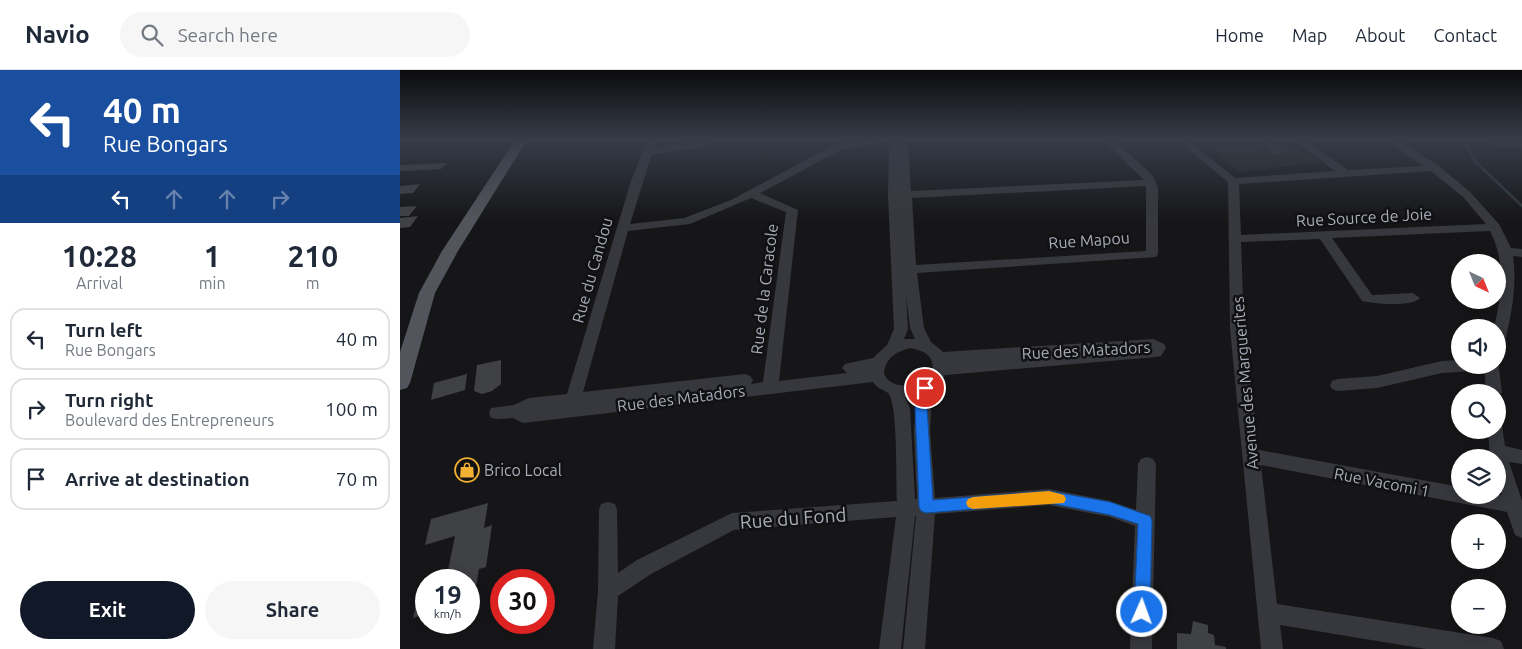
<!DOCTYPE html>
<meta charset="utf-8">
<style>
:root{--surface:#fff;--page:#f6f6f7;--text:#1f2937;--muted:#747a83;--line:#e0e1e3;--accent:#111827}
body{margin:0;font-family:Ubuntu,sans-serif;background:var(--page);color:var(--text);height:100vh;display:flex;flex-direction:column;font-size:19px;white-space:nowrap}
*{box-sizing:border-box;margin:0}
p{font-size:16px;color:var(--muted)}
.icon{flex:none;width:28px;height:28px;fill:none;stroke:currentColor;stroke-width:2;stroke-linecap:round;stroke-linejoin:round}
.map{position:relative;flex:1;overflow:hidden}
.details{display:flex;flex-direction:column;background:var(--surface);width:400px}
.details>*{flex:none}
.hud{background:#1a4fa0;color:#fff;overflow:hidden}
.needle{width:32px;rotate:137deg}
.fabs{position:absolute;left:1051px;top:184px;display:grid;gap:10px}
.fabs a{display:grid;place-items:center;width:55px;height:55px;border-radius:50%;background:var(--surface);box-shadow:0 2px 12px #0003;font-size:25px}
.speed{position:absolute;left:15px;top:499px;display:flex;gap:10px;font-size:25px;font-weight:700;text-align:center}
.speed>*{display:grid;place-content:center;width:65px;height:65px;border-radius:50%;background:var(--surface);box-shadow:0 2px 12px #0003;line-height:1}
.speed small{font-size:12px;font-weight:400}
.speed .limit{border:8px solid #d22;background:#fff;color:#111}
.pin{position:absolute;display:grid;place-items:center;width:42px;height:42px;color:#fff;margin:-21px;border:2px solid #fff;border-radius:50%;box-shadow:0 1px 5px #0007}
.me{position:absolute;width:55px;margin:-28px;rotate:2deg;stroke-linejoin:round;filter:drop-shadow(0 0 4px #0008)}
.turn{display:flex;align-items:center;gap:18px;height:105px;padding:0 20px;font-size:22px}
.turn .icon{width:65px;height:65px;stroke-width:2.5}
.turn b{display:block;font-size:35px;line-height:42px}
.lanes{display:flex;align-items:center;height:48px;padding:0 20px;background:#0003;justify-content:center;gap:25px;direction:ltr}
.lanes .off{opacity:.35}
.eta{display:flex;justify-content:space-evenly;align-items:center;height:85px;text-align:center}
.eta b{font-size:30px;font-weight:700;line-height:35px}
.action{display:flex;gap:10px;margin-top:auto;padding:10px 20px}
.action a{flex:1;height:58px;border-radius:30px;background:var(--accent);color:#fff;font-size:20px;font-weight:700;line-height:58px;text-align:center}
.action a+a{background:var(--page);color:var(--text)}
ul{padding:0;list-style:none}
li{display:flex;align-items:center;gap:15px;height:62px;margin:0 10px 8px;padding:0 10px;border:2px solid var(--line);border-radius:15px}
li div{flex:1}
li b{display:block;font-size:19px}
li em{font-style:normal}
header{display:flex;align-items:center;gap:30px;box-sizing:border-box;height:70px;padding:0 25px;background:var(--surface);border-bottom:1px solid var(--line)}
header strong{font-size:24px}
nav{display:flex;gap:28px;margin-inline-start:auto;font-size:18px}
.search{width:350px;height:45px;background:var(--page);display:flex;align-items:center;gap:12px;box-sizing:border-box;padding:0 18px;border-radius:28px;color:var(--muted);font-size:19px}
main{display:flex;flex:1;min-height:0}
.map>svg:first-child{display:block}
</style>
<header>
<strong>Navio</strong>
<div class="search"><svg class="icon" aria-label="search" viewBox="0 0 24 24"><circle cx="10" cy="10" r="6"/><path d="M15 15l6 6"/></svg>Search here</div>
<nav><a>Home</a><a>Map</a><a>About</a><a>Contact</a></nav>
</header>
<main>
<section class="details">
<div class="hud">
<div class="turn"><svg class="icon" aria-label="left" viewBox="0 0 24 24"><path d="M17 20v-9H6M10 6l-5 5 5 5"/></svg><div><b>40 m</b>Rue Bongars</div></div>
<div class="lanes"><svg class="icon" aria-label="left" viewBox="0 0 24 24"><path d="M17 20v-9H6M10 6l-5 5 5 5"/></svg><svg class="icon off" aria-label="ahead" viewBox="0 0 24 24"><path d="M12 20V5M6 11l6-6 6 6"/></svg><svg class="icon off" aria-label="ahead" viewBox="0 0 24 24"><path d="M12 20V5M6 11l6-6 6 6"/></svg><svg class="icon off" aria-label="right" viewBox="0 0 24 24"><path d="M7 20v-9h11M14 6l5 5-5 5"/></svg></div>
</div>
<div class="eta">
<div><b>10:28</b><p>Arrival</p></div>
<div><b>1</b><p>min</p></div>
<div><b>210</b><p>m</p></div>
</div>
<ul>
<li><svg class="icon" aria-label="left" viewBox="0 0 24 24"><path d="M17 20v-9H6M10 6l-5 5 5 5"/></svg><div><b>Turn left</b><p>Rue Bongars</p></div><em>40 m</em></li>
<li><svg class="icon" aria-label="right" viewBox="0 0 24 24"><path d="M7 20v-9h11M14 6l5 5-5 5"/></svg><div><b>Turn right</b><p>Boulevard des Entrepreneurs</p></div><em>100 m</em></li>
<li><svg class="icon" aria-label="arrive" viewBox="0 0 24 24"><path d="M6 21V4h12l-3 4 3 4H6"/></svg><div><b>Arrive at destination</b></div><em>70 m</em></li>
</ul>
<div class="action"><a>Exit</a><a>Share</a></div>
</section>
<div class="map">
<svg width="1122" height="579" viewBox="0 0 1122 579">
<rect width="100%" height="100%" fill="#161618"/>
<!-- green -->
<polygon fill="#1e261f" points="799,70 886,70 919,92 839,102"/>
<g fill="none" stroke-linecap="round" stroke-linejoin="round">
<!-- stream -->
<polyline stroke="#2c353c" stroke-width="3" points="1063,70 1076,92 1122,136"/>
</g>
<!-- building -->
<g fill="#404145">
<polygon points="47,93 41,99 0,101 0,95"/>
<polygon points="20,114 13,123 0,124 0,116"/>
<polygon points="17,136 9,146 0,146 0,137"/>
<polygon points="18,146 10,157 0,158 0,148"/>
<polygon points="101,290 101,314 92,321 82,324 74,321 77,295"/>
<polygon points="67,304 65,320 31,330 34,313"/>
<polygon points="88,433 84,458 92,455 86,497 79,499 74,529 69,530 69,510 46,510 55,466 25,475 31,449"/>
<polygon points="26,515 26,544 13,548 20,517"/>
<polygon points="793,551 808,555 808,563 814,565 815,575 826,577 826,579 777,579 777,563 791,564"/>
</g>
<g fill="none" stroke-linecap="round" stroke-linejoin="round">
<!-- minor -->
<g fill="#37383d" fill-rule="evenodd">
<path d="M247 70H257L254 78 304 70H319L300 78 252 84 230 154 284 148 331 130 436 74 461 70H488L483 73 443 79 360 123 398 140 379 311 447 303 442 298 445 294 473 288 487 275 494 259 488 125 489 72H497L498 82V70H508L511 121 744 110 703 70H714L753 106 758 118V184L756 187 517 203 524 258 531 272 543 282 753 269 764 274 766 278 761 286 756 287 545 305 541 313 532 321 530 362 535 428 649 419 710 431 736 440 738 394 741 389 747 387 753 389 756 394 752 579H730L735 456 710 447 649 435 535 444 525 579H503L516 446H515L501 579H479L496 447 334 460 251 504 218 526 215 579H193L198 521 199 440 201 434 208 432 215 434 217 440 218 503 237 490 332 443 497 431C496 414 498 332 488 323 483 319 477 319 473 312L123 353 113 348 97 349 91 348 89 343 91 338 114 335 129 328 167 324 231 111ZM746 116V181L516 195 512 128ZM351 128 386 142 363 312 351 314 353 310 350 306 345 304 183 322 228 161 290 154ZM506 225 510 258 515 269H504L508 259ZM510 278C524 281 533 284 533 300 524 316 493 323 484 304 485 288 496 282 510 278ZM505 327H516L514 362 517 429H515L510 338Z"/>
<path d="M777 70H788L835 108 935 101 893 70H905L948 100 1023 96 986 70H998L1039 96 1070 122 1099 154 1111 178 1122 179V187L1113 186C1117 216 1112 242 1105 271L1098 276V258H1094C1102 223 1106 193 1090 161L932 168 972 225 1013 223 1020 228C1013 237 973 234 962 231L920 169 841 172 844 258 859 380 1060 417V425H1102L1098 411V388H1090L1088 360H1098V354L1102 355 1105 376 1122 380V394L1109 392 1122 431V468L1115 465 1107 442 861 395 877 534 1093 568 1101 571 1104 579H1026L880 555 883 579H861L830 258 828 112ZM1031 101 1063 127 1086 154 841 165 839 114Z"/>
<polygon points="858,70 869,70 883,82 882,84 874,84"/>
<polygon points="1081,70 1122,71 1122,77 1099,77"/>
<polygon points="1060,290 1060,295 1084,295 1081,299 1076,301 1042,303 977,318 938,321 932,319 930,315 932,311 938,309 977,306 1042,291"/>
<polygon points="1098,291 1102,322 1098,327 1098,322 1086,322 1084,295 1098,295"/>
</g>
<!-- major -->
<polygon fill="#53555c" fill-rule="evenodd" points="115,70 127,70 58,181 35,223 10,313 7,318 0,320 0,282 19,223 42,181"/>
</g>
<!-- sky -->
<linearGradient id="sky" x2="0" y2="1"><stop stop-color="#0c0c0d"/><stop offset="0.46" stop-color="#363c48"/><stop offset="1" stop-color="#363c48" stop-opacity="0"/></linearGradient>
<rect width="1122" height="151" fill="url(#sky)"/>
<!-- route -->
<polygon fill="#1a73e8" stroke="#114b97" points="525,313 531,318 527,337 533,430 649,421 710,432 750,446 752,450 750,542 748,548 742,550 737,548 734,542 738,454 710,445 649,433 526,443 521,441 519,437 515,337 519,318"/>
<!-- slow -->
<polygon fill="#f59e0b" points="649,421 664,425 666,429 664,433 573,439 568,437 566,433 568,429 573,427"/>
<!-- icons -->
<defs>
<g id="shop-ring" transform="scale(1.25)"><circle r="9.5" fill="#111113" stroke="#f2b134" stroke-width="1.5"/><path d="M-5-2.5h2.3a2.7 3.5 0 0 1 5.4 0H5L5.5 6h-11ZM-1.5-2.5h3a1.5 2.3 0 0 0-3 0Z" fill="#f2b134"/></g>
</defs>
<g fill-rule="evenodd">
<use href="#shop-ring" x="67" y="400"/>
</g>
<g text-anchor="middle" stroke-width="5" stroke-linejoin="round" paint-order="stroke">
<!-- street labels -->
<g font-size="16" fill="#a8adb8" stroke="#111113">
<text transform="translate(964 147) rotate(-3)" y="6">Rue Source de Joie</text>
<text transform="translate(689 170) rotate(-4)" y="6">Rue Mapou</text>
<text transform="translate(192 200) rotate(-74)" y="6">Rue du Candou</text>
<text transform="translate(364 219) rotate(-83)" y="6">Rue de la Caracole</text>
<text transform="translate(686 280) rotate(-3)" y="6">Rue des Matadors</text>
<text transform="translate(845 313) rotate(-95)" y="6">Avenue des Marguerites</text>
<text transform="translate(281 328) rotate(-7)" y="6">Rue des Matadors</text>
<text transform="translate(982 412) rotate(11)" y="6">Rue Vacomi 1</text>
</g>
<!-- poi labels -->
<g font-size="16" fill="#a8adb8" stroke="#111113" text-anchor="start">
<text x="84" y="406">Brico Local</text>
</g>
<!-- near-street labels -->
<g font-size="19" fill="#a8adb8" stroke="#111113">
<text transform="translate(393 448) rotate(-4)" y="7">Rue du Fond</text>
</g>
</g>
</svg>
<div class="fabs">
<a><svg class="needle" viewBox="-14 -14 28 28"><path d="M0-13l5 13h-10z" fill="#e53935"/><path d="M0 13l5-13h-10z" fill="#747a83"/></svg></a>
<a><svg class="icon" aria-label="sound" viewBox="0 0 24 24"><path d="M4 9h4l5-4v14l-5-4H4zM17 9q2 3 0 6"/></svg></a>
<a><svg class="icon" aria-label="search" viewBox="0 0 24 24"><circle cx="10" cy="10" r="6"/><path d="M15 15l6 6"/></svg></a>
<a><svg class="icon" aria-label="layers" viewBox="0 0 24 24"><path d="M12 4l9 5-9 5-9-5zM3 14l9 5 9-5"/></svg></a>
<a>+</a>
<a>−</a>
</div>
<div class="speed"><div>19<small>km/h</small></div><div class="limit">30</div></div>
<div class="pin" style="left:525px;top:318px;background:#d93025"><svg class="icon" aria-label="arrive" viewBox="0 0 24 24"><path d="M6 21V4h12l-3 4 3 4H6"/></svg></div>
<svg class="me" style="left:742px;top:542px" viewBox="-20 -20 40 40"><circle r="17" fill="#1a73e8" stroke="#fff" stroke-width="3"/><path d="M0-11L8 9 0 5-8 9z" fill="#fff"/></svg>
</div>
</main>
